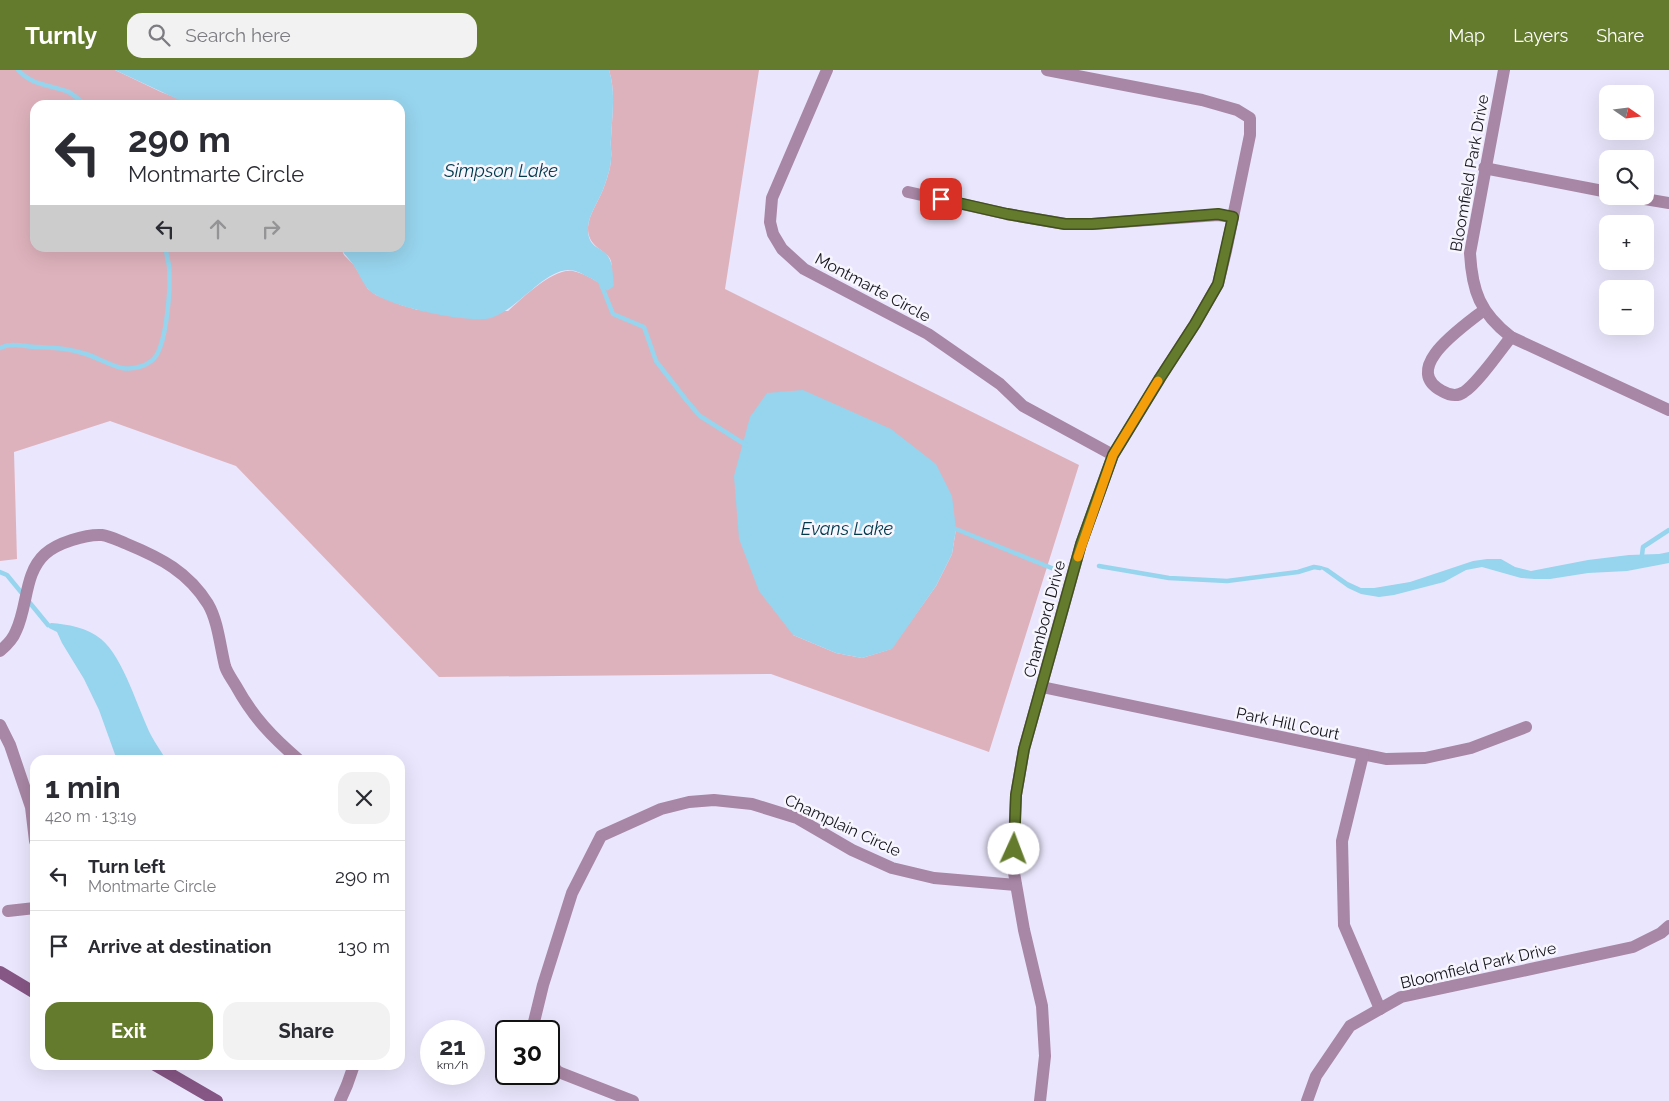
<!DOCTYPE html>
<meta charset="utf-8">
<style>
:root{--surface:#fff;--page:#f2f2f3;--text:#2b2b33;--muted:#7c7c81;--line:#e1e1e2;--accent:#647b2d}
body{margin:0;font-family:Raleway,sans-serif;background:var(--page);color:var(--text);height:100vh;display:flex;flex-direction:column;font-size:19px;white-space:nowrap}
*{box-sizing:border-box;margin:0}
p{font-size:16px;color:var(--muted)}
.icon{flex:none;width:28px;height:28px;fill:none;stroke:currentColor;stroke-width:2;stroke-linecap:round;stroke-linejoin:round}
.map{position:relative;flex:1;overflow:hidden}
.sheet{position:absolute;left:30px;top:685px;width:375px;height:315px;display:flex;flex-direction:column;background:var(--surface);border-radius:15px;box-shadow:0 5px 20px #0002}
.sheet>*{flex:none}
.hud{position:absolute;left:30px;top:30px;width:375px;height:152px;border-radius:15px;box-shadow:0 5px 20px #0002;background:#fff;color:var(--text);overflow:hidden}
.needle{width:32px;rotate:104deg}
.tools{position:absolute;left:1599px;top:15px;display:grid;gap:10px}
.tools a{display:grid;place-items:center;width:55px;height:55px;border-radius:10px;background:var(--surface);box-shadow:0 5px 20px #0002;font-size:25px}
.speed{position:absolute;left:420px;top:950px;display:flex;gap:10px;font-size:25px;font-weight:700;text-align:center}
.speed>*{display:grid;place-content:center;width:65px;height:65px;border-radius:50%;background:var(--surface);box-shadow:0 5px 20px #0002;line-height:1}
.speed small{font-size:12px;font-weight:400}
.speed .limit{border:2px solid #111;border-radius:8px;background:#fff;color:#111}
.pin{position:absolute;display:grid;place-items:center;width:42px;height:42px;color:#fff;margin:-21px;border-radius:10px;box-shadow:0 2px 8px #0006}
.me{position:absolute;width:55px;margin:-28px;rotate:2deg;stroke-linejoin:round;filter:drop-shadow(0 0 4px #0008)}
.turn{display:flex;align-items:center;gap:18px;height:105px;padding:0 15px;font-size:22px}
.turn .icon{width:65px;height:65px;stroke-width:2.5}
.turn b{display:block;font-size:35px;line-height:42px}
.lanes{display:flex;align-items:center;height:48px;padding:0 15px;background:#0003;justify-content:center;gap:25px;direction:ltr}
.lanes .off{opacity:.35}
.round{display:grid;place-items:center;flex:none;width:52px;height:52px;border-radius:15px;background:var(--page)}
.headline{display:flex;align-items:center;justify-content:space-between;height:85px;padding:0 15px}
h1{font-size:30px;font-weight:700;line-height:38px}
.action{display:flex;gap:10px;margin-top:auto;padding:10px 15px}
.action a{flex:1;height:58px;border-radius:15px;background:var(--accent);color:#fff;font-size:20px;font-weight:700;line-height:58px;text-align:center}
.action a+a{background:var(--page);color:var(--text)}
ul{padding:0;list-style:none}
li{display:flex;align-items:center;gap:15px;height:70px;padding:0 15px;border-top:1px solid var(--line)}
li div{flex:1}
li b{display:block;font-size:19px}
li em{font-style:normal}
header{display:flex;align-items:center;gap:30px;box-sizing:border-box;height:70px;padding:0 25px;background:var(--accent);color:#fff}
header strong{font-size:24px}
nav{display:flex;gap:28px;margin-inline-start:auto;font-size:18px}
.search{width:350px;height:45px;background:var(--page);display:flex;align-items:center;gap:12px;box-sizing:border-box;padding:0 18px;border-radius:15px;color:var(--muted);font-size:19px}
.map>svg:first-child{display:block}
</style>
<header>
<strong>Turnly</strong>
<div class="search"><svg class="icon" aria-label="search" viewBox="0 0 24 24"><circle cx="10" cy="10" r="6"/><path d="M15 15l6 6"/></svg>Search here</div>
<nav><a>Map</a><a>Layers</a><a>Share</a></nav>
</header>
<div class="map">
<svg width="1669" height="1031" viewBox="0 0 1669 1031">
<rect width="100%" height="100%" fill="#eae6fd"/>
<!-- green -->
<path fill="#deb2bc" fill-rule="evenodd" d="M0 0H115L161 22 190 33 202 35H35V178H341L344 185 354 195 368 219 376 225 401 235 418 240 508 241C521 229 554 197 573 201 583 203 593 209 601 214 604 209 609 203 611 197 615 180 587 182 588 157 589 143 601 128 605 114 608 106 611 96 611 88 612 82 610 75 611 69 612 46 616 22 609 0H759L725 219 1079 395 989 682 771 604 439 607 236 396 110 351 14 382 17 489 0 491ZM956 459 952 484 936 516 891 579 862 588 836 583 793 565Z"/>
<!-- water -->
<g fill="#97d4ed">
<path d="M115 0H609C616 22 612 46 611 69 610 75 612 82 611 88 611 96 608 106 605 114 601 128 589 143 588 157 587 181 604 175 610 190 613 197 613 208 614 216L607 221C601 214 595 210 586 206 581 203 575 200 568 200 543 201 517 240 491 248 469 254 383 236 368 219 362 212 359 203 354 196 350 189 344 185 341 178H400V35H202L177 29Z"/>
<polygon points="803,320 891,359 936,394 952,426 956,459 952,484 936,516 892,579 862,588 836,583 793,565 759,521 739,469 734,406 750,347 767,323"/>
<polygon points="1669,482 1669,493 1627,501 1588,503 1550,509 1535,509 1521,508 1482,497 1466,500 1444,512 1394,525 1379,527 1361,524 1348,518 1320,498 1321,496 1328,498 1348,512 1361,518 1374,518 1410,512 1473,491 1487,489 1501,489 1515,497 1531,501 1588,490 1629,485 1659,484"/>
<path d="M51 553C67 554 88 558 101 569 124 588 138 640 152 667 156 675 162 682 166 690H117L99 640 84 609 62 573 57 562 49 558 48 555Z"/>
</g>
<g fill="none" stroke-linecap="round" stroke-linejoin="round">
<!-- stream -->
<g stroke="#97d4ed" stroke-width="4.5">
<path d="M18 0C33 16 47 14 66 21 73 23 80 31 86 35"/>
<polyline points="601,214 613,244 644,257 656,291 687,331 700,346 746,375"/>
<path d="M0 278C12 272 25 277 37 277 57 278 67 278 86 284 98 288 109 295 122 298 133 300 149 296 156 286 167 269 171 216 169 196 168 189 166 185 166 178"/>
<polyline points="951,457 1054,499"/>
<polyline points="1642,485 1643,477 1669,460"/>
<polyline points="1099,496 1169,508 1227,511 1298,502 1314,497 1320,498"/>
<polyline points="0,502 7,505 48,555"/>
</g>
<!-- street -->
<g stroke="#a886a5" stroke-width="12">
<polyline points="827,0 772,128 770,152 773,164 782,179 804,199 928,264 1000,314 1023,336 1113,385"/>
<path d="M1504 0 1470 183C1472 221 1480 243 1511 267L1669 340"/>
<polyline points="1484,98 1608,122"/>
<polyline points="908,122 1007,144 1065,154 1092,154 1218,145 1233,147"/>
<polyline points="1627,126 1669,133"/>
<path d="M1484 240C1466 255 1399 298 1442 321 1449 325 1457 327 1464 322 1477 314 1500 281 1511 267"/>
<path d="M0 581C6 576 13 569 16 561 28 536 24 503 45 484 57 473 86 464 102 465 110 466 119 471 127 474 161 488 188 502 208 534 218 551 220 576 225 596 227 603 232 609 236 616 253 647 272 667 299 690"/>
<polyline points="1042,617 1386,689 1425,688 1471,678 1526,657"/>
<polyline points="0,655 10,675 31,737 35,771"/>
<polyline points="1363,685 1342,771 1344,855 1380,939"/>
<polyline points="8,841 35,838"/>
<polyline points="535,961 533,956 543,915 572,823 601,766 661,739 689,732 714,730 752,734 797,748 852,780 892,798 934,808 1016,815"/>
<polyline points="549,990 557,1001 561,1003 633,1031"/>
<polyline points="340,1031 347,1015 354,995"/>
<polyline points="1040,1031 1045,986 1042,936 1024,860 1013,797 1016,725 1024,679 1081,474 1113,385 1160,308 1195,254 1218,214 1226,181 1250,65 1250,48 1237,40 1202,30 1047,0"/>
<polyline points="1307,1031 1316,1006 1350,956 1401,927 1633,877 1661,863 1669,856"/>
</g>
<!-- secondary -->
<g stroke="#865684" stroke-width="12">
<polyline points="0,902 35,923"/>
<polyline points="155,995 217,1031"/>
</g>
</g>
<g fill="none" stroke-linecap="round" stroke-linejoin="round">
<!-- route casing -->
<g stroke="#41501d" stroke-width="12">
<polyline id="route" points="941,129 1007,144 1065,154 1092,154 1218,144 1233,147 1218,214 1195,254 1160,308 1113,385 1081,474 1024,679 1016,725 1014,779"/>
</g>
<!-- route -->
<use href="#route" stroke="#647b2d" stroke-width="9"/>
<!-- slow -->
<polyline stroke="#f59e0b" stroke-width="9" points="1078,487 1113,385 1158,311"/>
</g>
<g text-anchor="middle" stroke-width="5" stroke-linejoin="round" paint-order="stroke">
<!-- street labels -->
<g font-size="16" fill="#14121a" stroke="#f7f5fe">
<text transform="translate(1469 103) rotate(-80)" y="6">Bloomfield Park Drive</text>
<text transform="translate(873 217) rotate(28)" y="6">Montmarte Circle</text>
<text transform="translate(1044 549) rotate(-75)" y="6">Chambord Drive</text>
<text transform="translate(1288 653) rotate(12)" y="6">Park Hill Court</text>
<text transform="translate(843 755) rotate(25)" y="6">Champlain Circle</text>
<text transform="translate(1478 895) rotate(-13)" y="6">Bloomfield Park Drive</text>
</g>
<!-- water labels -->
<g font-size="18" font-style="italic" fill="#01394b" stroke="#f7f5fe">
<text x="501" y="107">Simpson Lake</text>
<text x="847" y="465">Evans Lake</text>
</g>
</g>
</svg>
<div class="tools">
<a><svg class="needle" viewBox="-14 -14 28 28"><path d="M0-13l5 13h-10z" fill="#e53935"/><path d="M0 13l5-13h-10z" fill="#7c7c81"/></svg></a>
<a><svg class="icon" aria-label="search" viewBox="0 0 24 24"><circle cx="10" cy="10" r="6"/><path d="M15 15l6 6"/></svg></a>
<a>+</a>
<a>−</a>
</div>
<div class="speed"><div>21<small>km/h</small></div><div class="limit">30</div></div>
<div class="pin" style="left:941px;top:129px;background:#d93025"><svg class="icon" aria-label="arrive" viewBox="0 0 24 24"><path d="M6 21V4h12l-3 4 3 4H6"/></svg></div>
<svg class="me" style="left:1014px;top:779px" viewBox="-20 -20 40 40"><circle r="19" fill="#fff"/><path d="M0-13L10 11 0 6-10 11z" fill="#647b2d"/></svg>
<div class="hud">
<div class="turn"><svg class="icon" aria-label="left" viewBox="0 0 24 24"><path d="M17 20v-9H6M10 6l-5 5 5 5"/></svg><div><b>290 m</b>Montmarte Circle</div></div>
<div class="lanes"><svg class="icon" aria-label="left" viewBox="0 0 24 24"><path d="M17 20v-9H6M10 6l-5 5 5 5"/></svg><svg class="icon off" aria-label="ahead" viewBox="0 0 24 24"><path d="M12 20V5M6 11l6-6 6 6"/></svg><svg class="icon off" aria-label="right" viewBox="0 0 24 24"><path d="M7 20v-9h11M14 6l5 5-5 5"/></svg></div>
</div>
<section class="sheet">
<div class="headline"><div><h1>1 min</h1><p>420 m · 13:19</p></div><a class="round"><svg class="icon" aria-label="close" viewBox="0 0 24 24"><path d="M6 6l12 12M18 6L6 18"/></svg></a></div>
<ul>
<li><svg class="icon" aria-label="left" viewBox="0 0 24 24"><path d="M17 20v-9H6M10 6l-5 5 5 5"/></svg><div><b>Turn left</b><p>Montmarte Circle</p></div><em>290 m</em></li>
<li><svg class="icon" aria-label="arrive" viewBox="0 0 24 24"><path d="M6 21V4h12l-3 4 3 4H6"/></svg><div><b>Arrive at destination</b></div><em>130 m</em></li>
</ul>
<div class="action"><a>Exit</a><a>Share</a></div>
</section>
</div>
